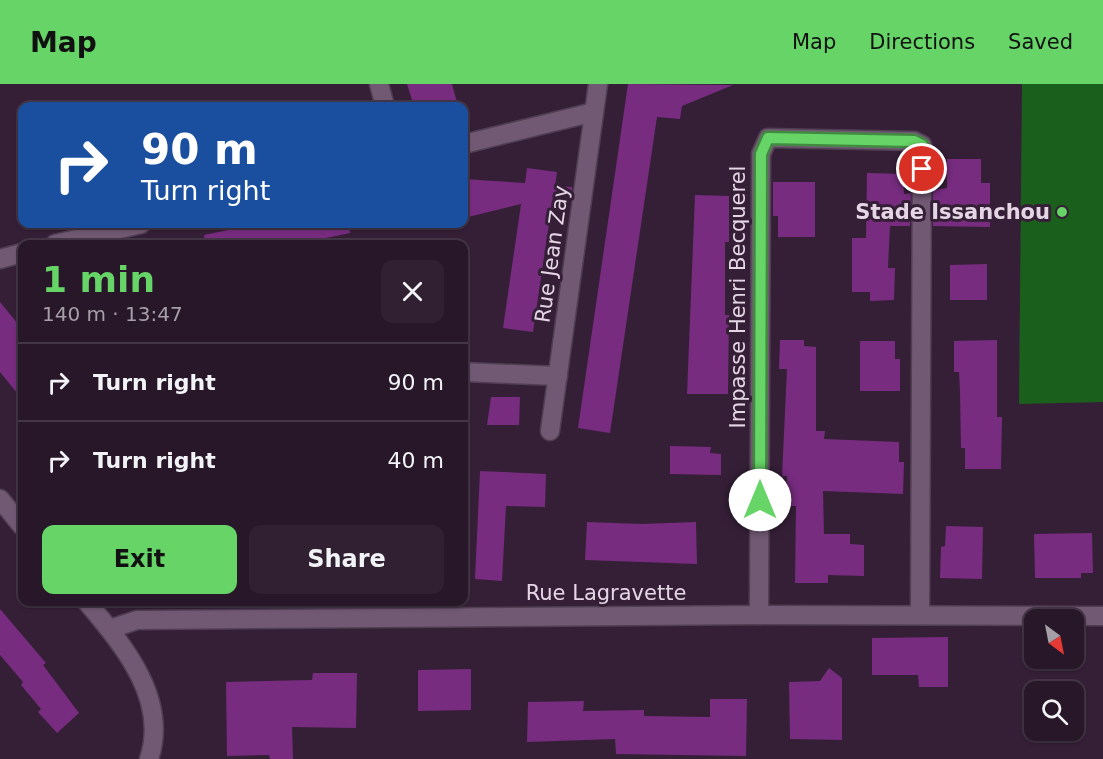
<!DOCTYPE html>
<meta charset="utf-8">
<style>
:root{--surface:#281729;--page:#302031;--text:#f1f3f6;--muted:#a59fa8;--line:#443646;--accent:#66d466}
body{margin:0;font-family:"DejaVu Sans",sans-serif;background:var(--page);color:var(--text);height:100vh;display:flex;flex-direction:column;font-size:22px;white-space:nowrap}
*{box-sizing:border-box;margin:0}
p{font-size:20px;color:var(--muted)}
.icon{flex:none;width:33px;height:33px;fill:none;stroke:currentColor;stroke-width:2;stroke-linecap:round;stroke-linejoin:round}
.map{position:relative;flex:1;overflow:hidden}
.side{position:absolute;left:18px;top:156px;width:450px;height:366px;display:flex;flex-direction:column;background:var(--surface);border-radius:12px;box-shadow:0 2px 4px #0004,0 0 0 2px var(--line)}
.side>*{flex:none}
.top-card{position:absolute;left:18px;top:18px;width:450px;height:126px;border-radius:12px;box-shadow:0 2px 4px #0004,0 0 0 2px var(--line);background:#1a4fa0;color:#fff;overflow:hidden}
.needle{width:39px;rotate:148deg}
.fabs{position:absolute;left:1024px;top:525px;display:grid;gap:12px}
.fabs a{display:grid;place-items:center;width:60px;height:60px;border-radius:12px;background:var(--surface);box-shadow:0 2px 4px #0004,0 0 0 2px var(--line);font-size:30px}
.pin{position:absolute;display:grid;place-items:center;width:51px;height:51px;color:#fff;margin:-26px;border:3px solid #fff;border-radius:50%;box-shadow:0 2px 6px #0007}
.me{position:absolute;width:66px;margin:-33px;rotate:0deg;stroke-linejoin:round;filter:drop-shadow(0 0 4px #0008)}
.turn{display:flex;align-items:center;gap:21px;height:126px;padding:0 24px;font-size:27px}
.turn .icon{width:78px;height:78px;stroke-width:2.5}
.turn b{display:block;font-size:42px;line-height:51px}
.round{display:grid;place-items:center;flex:none;width:63px;height:63px;border-radius:12px;background:var(--page)}
.head{display:flex;align-items:center;justify-content:space-between;height:102px;padding:0 24px}
h1{font-size:36px;font-weight:600;line-height:45px;color:var(--accent)}
.primary-button{display:flex;gap:12px;margin-top:auto;padding:12px 24px}
.primary-button a{flex:1;height:69px;border-radius:12px;background:var(--accent);color:#111;font-size:24px;font-weight:600;line-height:69px;text-align:center}
.primary-button a+a{background:var(--page);color:var(--text)}
ul{padding:0;list-style:none}
li{display:flex;align-items:center;gap:18px;height:78px;padding:0 24px;border-top:2px solid var(--line)}
li div{flex:1}
li b{display:block;font-size:22px}
li em{font-style:normal}
header{display:flex;align-items:center;gap:36px;box-sizing:border-box;height:84px;padding:0 30px;background:var(--accent);color:#111}
header strong{font-size:28px}
nav{display:flex;gap:33px;margin-inline-start:auto;font-size:21px}
.map>svg:first-child{display:block}
</style>
<header>
<strong>Map</strong>
<nav><a>Map</a><a>Directions</a><a>Saved</a></nav>
</header>
<div class="map">
<svg width="1103" height="675" viewBox="0 0 1103 675">
<rect width="100%" height="100%" fill="#351f37"/>
<!-- green -->
<polygon fill="#1a601c" points="1022,0 1103,0 1103,318 1019,320"/>
<!-- building -->
<g fill="#772c7f">
<polygon points="407,0 452,0 458,22 414,22"/>
<polygon points="628,0 733,1 682,22 680,35 657,33 610,349 578,344"/>
<polygon points="947,75 981,75 981,99 990,99 990,143 933,142 933,106 947,104"/>
<polygon points="527,84 557,88 555,102 572,103 572,109 553,113 533,248 503,244 521,120 464,134 464,95 525,99"/>
<polygon points="867,89 903,90 904,110 911,109 910,142 890,142 888,184 895,184 894,216 870,217 870,208 852,208 852,154 866,154"/>
<polygon points="773,98 815,98 815,153 778,153 778,132 773,132"/>
<polygon points="695,111 729,112 729,158 725,158 725,231 729,231 728,310 687,310"/>
<polygon points="257,140 349,140 350,149 297,160 205,160 204,151"/>
<polygon points="987,180 987,216 950,216 950,181"/>
<polygon points="0,218 22,245 22,315 0,288"/>
<polygon points="780,256 804,256 804,262 816,263 816,347 825,347 824,355 899,358 899,378 904,378 903,410 823,407 824,450 850,450 850,460 864,461 864,492 828,491 828,499 795,499 796,422 786,422 787,392 782,392 787,285 779,285"/>
<polygon points="997,256 997,333 1002,333 1001,385 965,385 965,364 961,364 960,308 959,288 954,288 954,257"/>
<polygon points="860,257 895,257 895,275 900,275 900,307 860,307"/>
<polygon points="491,313 520,313 519,341 487,341"/>
<polygon points="670,362 711,363 710,369 721,370 721,391 670,390"/>
<polygon points="480,387 546,390 545,423 506,422 502,497 475,495"/>
<polygon points="587,438 642,440 696,438 697,480 585,476"/>
<polygon points="946,442 983,443 982,495 940,494 941,463 945,462"/>
<polygon points="1092,449 1093,489 1081,489 1081,494 1035,494 1034,450"/>
<polygon points="0,525 46,579 43,581 79,629 57,649 38,628 41,625 21,601 23,598 0,571"/>
<polygon points="948,553 948,603 919,603 918,591 872,591 872,554"/>
<polygon points="829,584 842,594 842,656 790,655 789,598 820,597"/>
<polygon points="471,585 471,626 418,627 418,586"/>
<polygon points="313,589 357,589 356,644 292,643 293,675 270,675 269,671 227,672 226,598 312,596"/>
<polygon points="710,615 747,615 746,672 616,670 615,655 527,658 528,618 584,617 583,627 644,626 644,632 710,633"/>
</g>
<g fill="none" stroke-linecap="round" stroke-linejoin="round">
<!-- minor casing -->
<g stroke="#503e52" stroke-width="21">
<g id="minor">
<polyline points="379,0 385,22"/>
<polyline points="464,60 594,28"/>
<polyline points="55,160 141,140"/>
<polyline points="0,175 22,169"/>
<polyline points="464,288 558,292"/>
<polyline points="550,347 598,0"/>
<polyline points="0,415 22,442"/>
<path d="M87 518C123 561 169 615 149 675"/>
<polyline points="759,531 761,70 768,54 914,57 922,61 920,531"/>
<polyline points="110,545 137,536 759,531 1103,532"/>
</g>
</g>
<!-- minor -->
<use href="#minor" stroke="#715873" stroke-width="18"/>
</g>
<g fill="none" stroke-linecap="round" stroke-linejoin="round">
<!-- route casing -->
<g stroke="#428a42" stroke-width="15">
<polyline id="route" points="760,416 761,70 768,54 914,57 922,61 922,85"/>
</g>
<!-- route -->
<use href="#route" stroke="#66d466" stroke-width="10"/>
</g>
<!-- markers -->
<circle fill="#66d466" stroke="#351f37" stroke-width="2" cx="1062" cy="128" r="6"/>
<g text-anchor="middle" stroke-width="6" stroke-linejoin="round" paint-order="stroke">
<!-- poi labels -->
<g font-size="21" font-weight="bold" fill="#e5d6e6" stroke="#351f37" text-anchor="end">
<text x="1050" y="135">Stade Issanchou</text>
</g>
<!-- street labels -->
<g font-size="21" fill="#e5d6e6" stroke="#351f37">
<text transform="translate(552 170) rotate(-82)" y="7">Rue Jean Zay</text>
<text transform="translate(738 213) rotate(-90)" y="7">Impasse Henri Becquerel</text>
<text x="606" y="516">Rue Lagravette</text>
</g>
</g>
</svg>
<div class="fabs">
<a><svg class="needle" viewBox="-14 -14 28 28"><path d="M0-13l5 13h-10z" fill="#e53935"/><path d="M0 13l5-13h-10z" fill="#a59fa8"/></svg></a>
<a><svg class="icon" aria-label="search" viewBox="0 0 24 24"><circle cx="10" cy="10" r="6"/><path d="M15 15l6 6"/></svg></a>
</div>
<div class="pin" style="left:922px;top:85px;background:#d93025"><svg class="icon" aria-label="arrive" viewBox="0 0 24 24"><path d="M6 21V4h12l-3 4 3 4H6"/></svg></div>
<svg class="me" style="left:760px;top:416px" viewBox="-20 -20 40 40"><circle r="19" fill="#fff"/><path d="M0-13L10 11 0 6-10 11z" fill="#66d466"/></svg>
<div class="top-card">
<div class="turn"><svg class="icon" aria-label="right" viewBox="0 0 24 24"><path d="M7 20v-9h11M14 6l5 5-5 5"/></svg><div><b>90 m</b>Turn right</div></div>
</div>
<section class="side">
<div class="head"><div><h1>1 min</h1><p>140 m · 13:47</p></div><a class="round"><svg class="icon" aria-label="close" viewBox="0 0 24 24"><path d="M6 6l12 12M18 6L6 18"/></svg></a></div>
<ul>
<li><svg class="icon" aria-label="right" viewBox="0 0 24 24"><path d="M7 20v-9h11M14 6l5 5-5 5"/></svg><div><b>Turn right</b></div><em>90 m</em></li>
<li><svg class="icon" aria-label="right" viewBox="0 0 24 24"><path d="M7 20v-9h11M14 6l5 5-5 5"/></svg><div><b>Turn right</b></div><em>40 m</em></li>
</ul>
<div class="primary-button"><a>Exit</a><a>Share</a></div>
</section>
</div>
